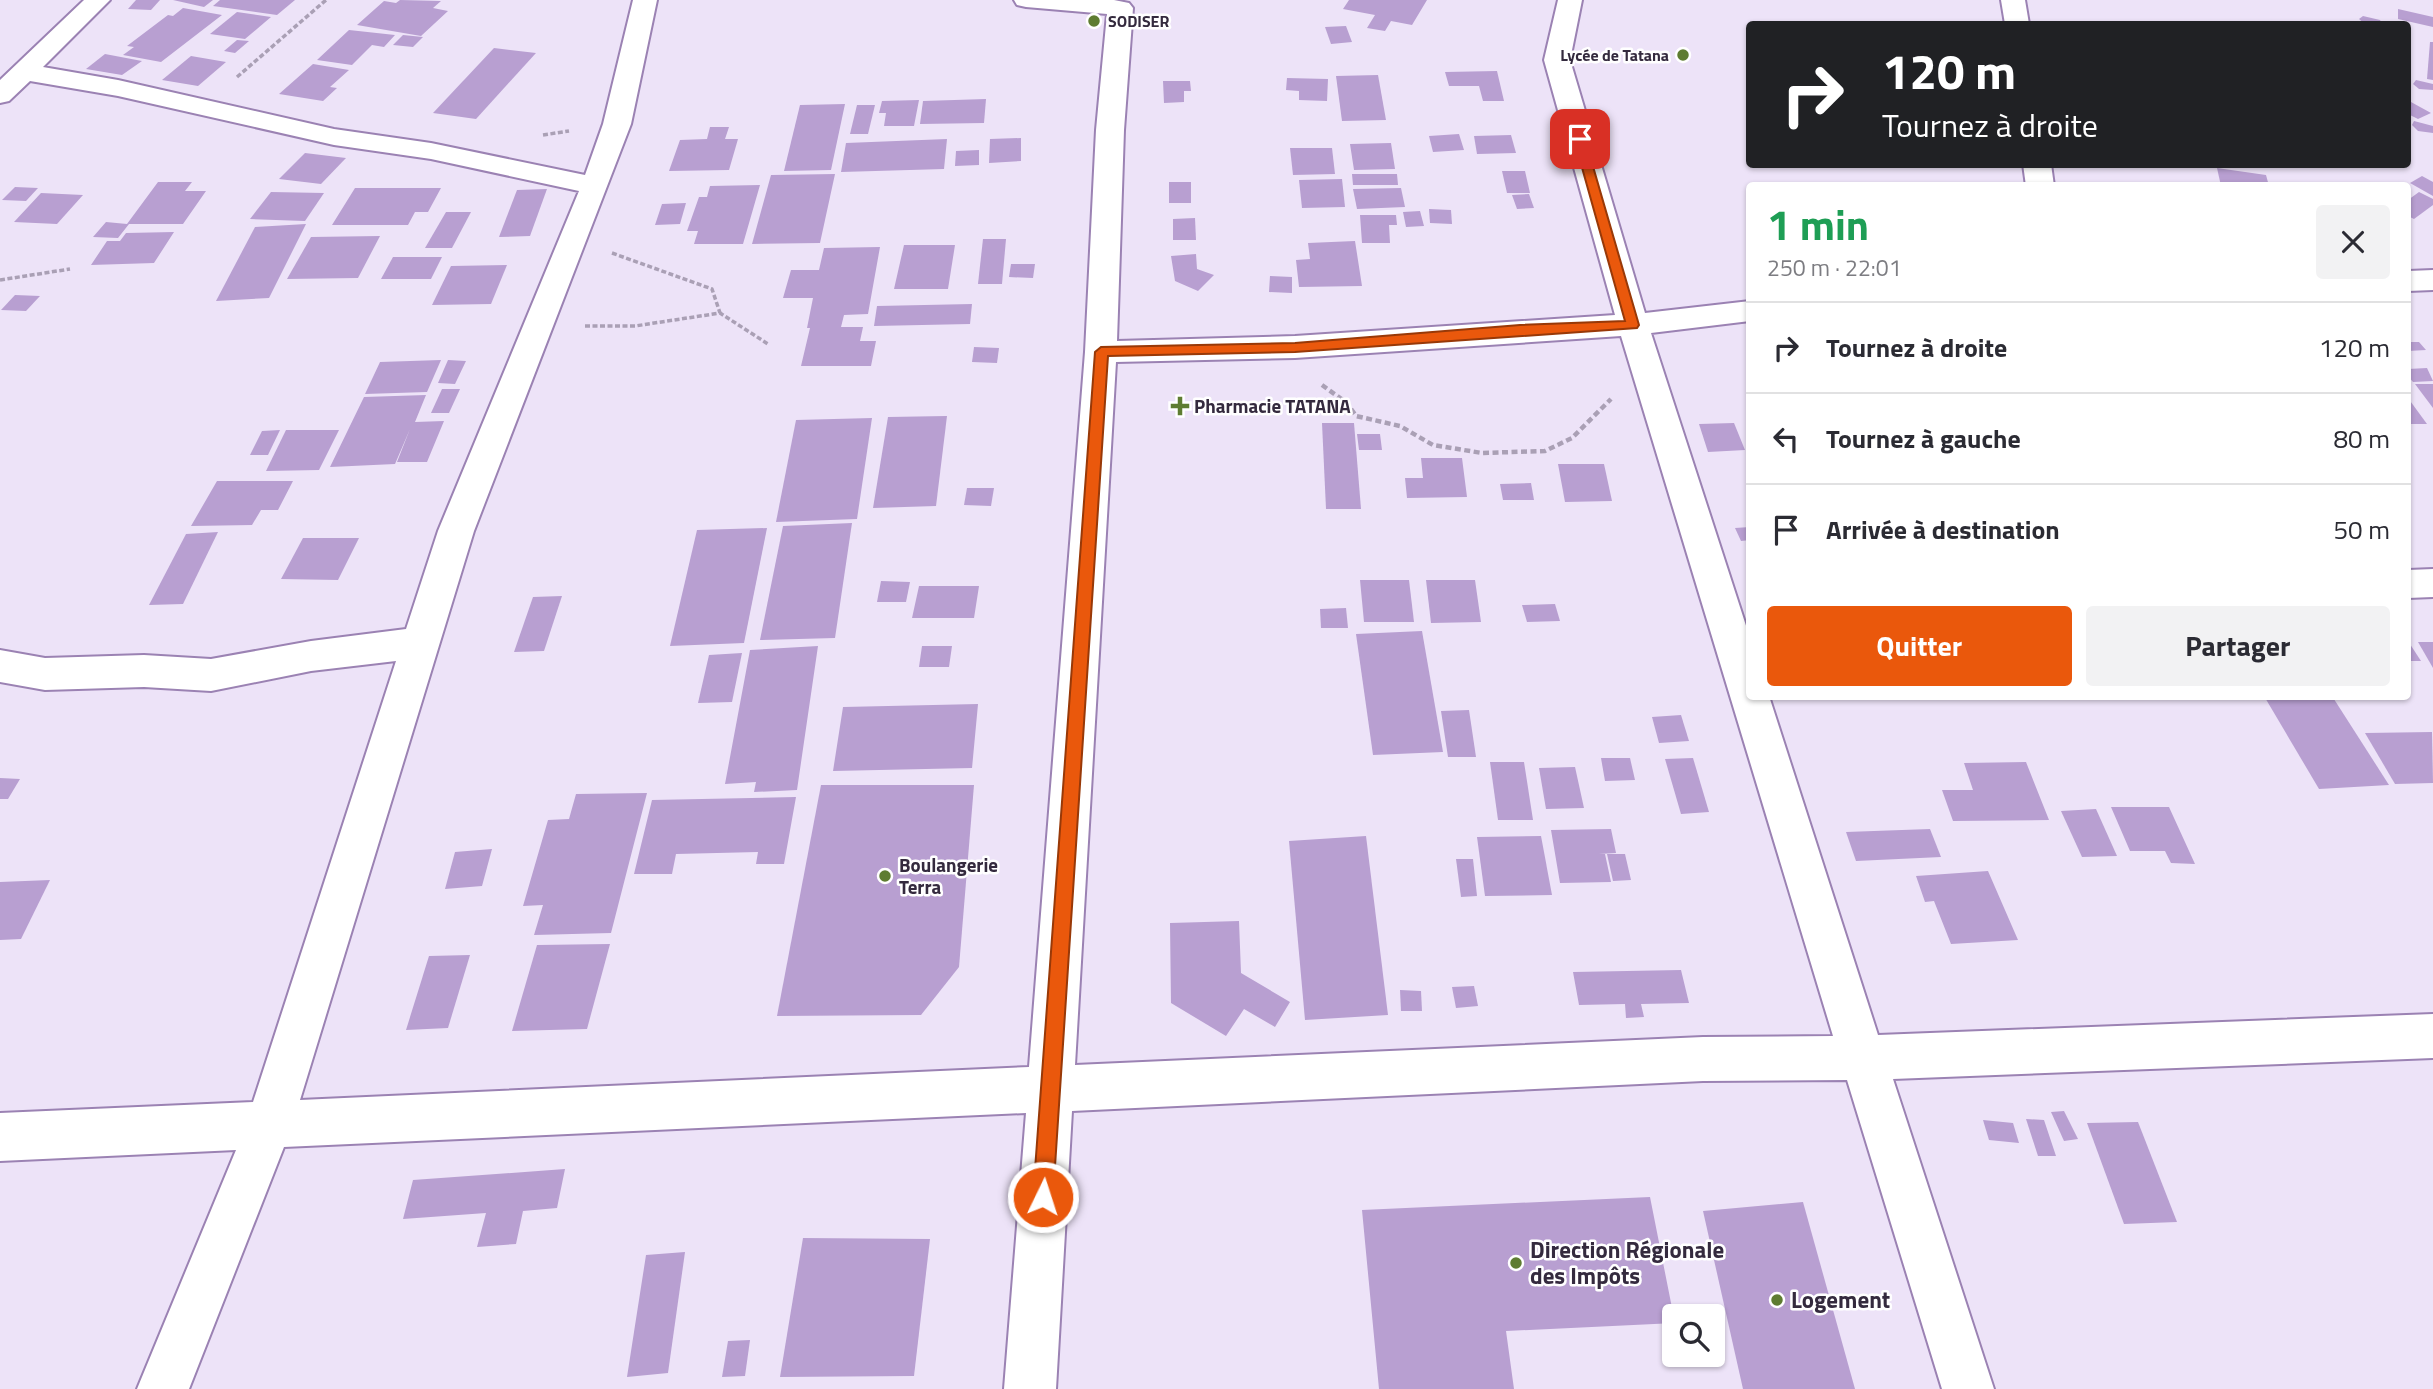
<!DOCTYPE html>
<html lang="fr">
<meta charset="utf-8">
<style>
:root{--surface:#fff;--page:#f2f2f3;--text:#2b2b33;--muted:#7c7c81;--line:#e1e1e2;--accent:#ea580c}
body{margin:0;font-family:"Titillium Web",sans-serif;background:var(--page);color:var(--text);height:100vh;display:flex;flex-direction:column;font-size:26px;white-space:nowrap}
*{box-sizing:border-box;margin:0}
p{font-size:23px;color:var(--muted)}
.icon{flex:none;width:38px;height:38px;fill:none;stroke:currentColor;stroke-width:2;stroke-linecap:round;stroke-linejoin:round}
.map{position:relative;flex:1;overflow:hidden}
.drawer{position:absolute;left:1746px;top:182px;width:665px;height:518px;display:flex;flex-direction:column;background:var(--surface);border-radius:7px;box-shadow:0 2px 5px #0004}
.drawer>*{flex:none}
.top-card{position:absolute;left:1746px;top:21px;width:665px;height:147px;border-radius:7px;box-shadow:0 2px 5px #0004;background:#202124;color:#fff;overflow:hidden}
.controls{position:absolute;left:1662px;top:1304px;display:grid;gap:14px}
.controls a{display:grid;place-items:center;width:63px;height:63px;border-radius:7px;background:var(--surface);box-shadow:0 2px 5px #0004;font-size:35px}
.pin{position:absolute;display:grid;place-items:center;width:60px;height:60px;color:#fff;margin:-30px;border-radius:14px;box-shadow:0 4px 10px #0006}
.me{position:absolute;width:77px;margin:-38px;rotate:4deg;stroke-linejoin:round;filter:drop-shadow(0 0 5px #0008)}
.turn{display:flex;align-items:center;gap:24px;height:147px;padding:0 21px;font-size:32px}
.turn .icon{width:91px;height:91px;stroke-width:2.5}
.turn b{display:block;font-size:49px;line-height:60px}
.round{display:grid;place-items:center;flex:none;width:74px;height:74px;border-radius:7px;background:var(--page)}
.head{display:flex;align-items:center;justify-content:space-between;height:119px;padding:0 21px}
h1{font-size:42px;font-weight:700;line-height:52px;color:#1e9e55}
.action{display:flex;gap:14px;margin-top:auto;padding:14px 21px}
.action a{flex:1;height:80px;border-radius:7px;background:var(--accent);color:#fff;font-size:28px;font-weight:700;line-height:80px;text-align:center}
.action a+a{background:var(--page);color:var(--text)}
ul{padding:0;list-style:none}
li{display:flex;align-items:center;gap:21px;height:91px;padding:0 21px;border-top:2px solid var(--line)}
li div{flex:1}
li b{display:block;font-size:26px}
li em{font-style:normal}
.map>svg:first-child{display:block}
</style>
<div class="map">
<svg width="2433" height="1389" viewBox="0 0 2433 1389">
<rect width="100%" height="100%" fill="#ede3f8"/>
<!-- building -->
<g fill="#b89fd1">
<polygon points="136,0 160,0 151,10 128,9"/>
<polygon points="173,0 213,0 204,7"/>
<polygon points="220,0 295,0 277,15 213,6"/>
<polygon points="400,0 441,1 433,8 448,11 421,36 357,25 384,1 396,3"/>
<polygon points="1349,0 1427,0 1412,25 1391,21 1385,31 1367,28 1375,15 1343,9"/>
<polygon points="183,8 222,15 161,62 123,55 134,47 127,46 168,15 173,16"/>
<polygon points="2398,9 2433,17 2433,27 2398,19"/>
<polygon points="237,12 271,17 245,39 210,34"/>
<polygon points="2363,16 2380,20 2382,24 2365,24 2359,19"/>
<polygon points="1346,26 1352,42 1331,44 1325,27"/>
<polygon points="349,30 395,35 384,47 372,45 352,65 317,60"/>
<polygon points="403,35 423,37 413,47 393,45"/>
<polygon points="237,40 249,41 235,53 224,51"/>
<polygon points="2430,42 2433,42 2433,80 2427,79"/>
<polygon points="494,48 536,53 476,119 433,113"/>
<polygon points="105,54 142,61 122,75 86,69"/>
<polygon points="191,56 226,62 198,86 162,80"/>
<polygon points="313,64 349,70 330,87 337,88 323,101 279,94"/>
<polygon points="1497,71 1504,101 1483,101 1479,86 1449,86 1445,72"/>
<polygon points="1378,75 1386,120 1342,121 1336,76"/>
<polygon points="1287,78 1328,79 1327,101 1299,100 1299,91 1286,90"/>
<polygon points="2416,80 2433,84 2433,90 2419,89 2413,84"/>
<polygon points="1163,81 1190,81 1191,91 1184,91 1184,102 1164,103"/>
<polygon points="986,99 984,123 920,124 923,101"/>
<polygon points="919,100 914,126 884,126 886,113 879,113 882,101"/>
<polygon points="2411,102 2431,113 2418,119 2408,114 2408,103"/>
<polygon points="845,104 831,170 784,171 800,105"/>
<polygon points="857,105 875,105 868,134 850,134"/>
<polygon points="2414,121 2433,126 2433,133 2418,131 2412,125"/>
<polygon points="710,127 729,127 725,139 738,139 729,170 669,171 680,140 707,139"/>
<polygon points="1459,134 1464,150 1433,152 1429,136"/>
<polygon points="1511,135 1516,153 1477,154 1474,136"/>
<polygon points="1021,138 1021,161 989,163 990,139"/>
<polygon points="947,139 944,169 841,172 846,143"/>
<polygon points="1391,143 1395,169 1354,170 1350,144"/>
<polygon points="1290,148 1332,148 1335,174 1293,175"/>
<polygon points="979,150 979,165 955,166 956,151"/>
<polygon points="305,153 346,158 321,184 279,179"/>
<polygon points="2217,168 2266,175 2269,186 2221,186"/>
<polygon points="1502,171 1525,171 1530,193 1507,193"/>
<polygon points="835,174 820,243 752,244 771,175"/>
<polygon points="1352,174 1397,174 1398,185 1353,185"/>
<polygon points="2422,176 2433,182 2433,196 2410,183"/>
<polygon points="1342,179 1345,207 1302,208 1299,180"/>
<polygon points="158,182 192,182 185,191 206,191 183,224 129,224 118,238 93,237 106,222 127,224"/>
<rect x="1169" y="182" width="22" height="21"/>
<polygon points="760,185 743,244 694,244 698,231 687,231 699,197 707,197 710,186"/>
<polygon points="15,187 38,188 26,201 2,200"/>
<polygon points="355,188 441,188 428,212 415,212 408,225 332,225"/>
<polygon points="1401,188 1405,207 1357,209 1353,189"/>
<polygon points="547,189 530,236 499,237 517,190"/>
<polygon points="271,192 324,193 305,221 250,219"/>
<polygon points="2419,192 2433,199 2433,205 2414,219 2408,216 2408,200"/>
<polygon points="41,193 83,195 57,224 14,222"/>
<polygon points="1529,194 1534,208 1517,209 1512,195"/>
<polygon points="686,203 680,224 655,225 662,204"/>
<polygon points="1429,209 1451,210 1452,224 1430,223"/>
<polygon points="1420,211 1424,226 1406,227 1403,212"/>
<polygon points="446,212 471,212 452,248 425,248"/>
<polygon points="1360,215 1396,215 1397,225 1389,225 1390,243 1362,243"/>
<polygon points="1195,218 1196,240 1173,240 1173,219"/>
<polygon points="306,224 269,298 216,301 255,227"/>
<polygon points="174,232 154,263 91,265 107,241 120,241 126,233"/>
<polygon points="380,236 358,278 287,279 311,237"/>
<polygon points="983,239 1006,239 1002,284 978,284"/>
<polygon points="1355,241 1362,286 1299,287 1296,260 1310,259 1308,243"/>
<polygon points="904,245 955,245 948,289 894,289"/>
<polygon points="880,247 868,314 844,315 841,327 863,327 860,341 876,341 871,366 801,366 810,328 807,328 813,298 783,298 791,270 819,270 824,248"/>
<polygon points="1196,254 1197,269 1214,275 1198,291 1175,281 1171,256"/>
<polygon points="393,257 442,257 431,279 381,279"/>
<polygon points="1011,264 1035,264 1033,278 1009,277"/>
<polygon points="507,265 491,304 432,305 451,266"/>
<polygon points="1270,276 1292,277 1292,293 1269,292"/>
<polygon points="15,295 40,296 26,311 1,310"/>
<polygon points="972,304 970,324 874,326 877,306"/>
<polygon points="2408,342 2419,342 2426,350 2408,351"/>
<polygon points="974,347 999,348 997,363 972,362"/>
<polygon points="441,360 427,392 365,394 380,362"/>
<polygon points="448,360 466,361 455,384 438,383"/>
<polygon points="2427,368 2433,381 2413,382 2408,376 2408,369"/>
<polygon points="2415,384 2433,384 2433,408"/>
<polygon points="442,389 460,389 449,413 431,413"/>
<polygon points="426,395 415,422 444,421 427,462 397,462 410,429 395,464 330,467 364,397"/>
<polygon points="2408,398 2427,424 2408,424"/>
<polygon points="947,416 936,506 873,508 888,417"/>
<polygon points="872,418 857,519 776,522 796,420"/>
<polygon points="1322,423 1354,423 1361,509 1326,509"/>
<polygon points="1734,423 1745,450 1708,452 1699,424"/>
<polygon points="280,430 268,455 250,455 262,431"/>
<polygon points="286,430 339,430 319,470 266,471"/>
<polygon points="1357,434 1380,434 1382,450 1359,450"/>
<polygon points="1421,458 1462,458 1467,497 1407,498 1405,478 1423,478"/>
<polygon points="1558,464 1604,464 1612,501 1565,502"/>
<polygon points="217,481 293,481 278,510 261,510 252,525 191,526"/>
<polygon points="1531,483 1534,500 1503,500 1500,484"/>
<polygon points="967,488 994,488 991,506 964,505"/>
<polygon points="852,523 835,638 760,640 783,526"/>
<polygon points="1750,527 1750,540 1741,541 1735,528"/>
<polygon points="767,528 744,643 670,646 697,530"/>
<polygon points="218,532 183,604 149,605 186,534"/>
<polygon points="303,538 359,538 338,580 281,579"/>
<polygon points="1360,580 1409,580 1414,622 1364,622"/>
<polygon points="1426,580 1475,580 1481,622 1431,623"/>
<polygon points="881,581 910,582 906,602 877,602"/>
<polygon points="919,586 979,586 974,618 912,618"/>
<polygon points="562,596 544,651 514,652 533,597"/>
<polygon points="1555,604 1560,621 1527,622 1522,605"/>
<polygon points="1346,608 1348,628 1321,628 1320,609"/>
<polygon points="1422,631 1443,752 1373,755 1356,634"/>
<polygon points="2408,641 2421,661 2408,661"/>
<polygon points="2418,642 2433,642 2433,668"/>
<polygon points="818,646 797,790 754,792 756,782 725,784 750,650"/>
<polygon points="922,646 952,646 949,667 919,667"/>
<polygon points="742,653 732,702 698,703 709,655"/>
<polygon points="2264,696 2332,696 2389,785 2319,789"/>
<polygon points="978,704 972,768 833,771 843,707"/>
<polygon points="1469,710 1476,757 1448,757 1441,711"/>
<polygon points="1681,715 1689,741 1659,743 1652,717"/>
<polygon points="2432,732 2433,783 2395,784 2365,733"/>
<polygon points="1601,758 1630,758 1635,780 1605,781"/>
<polygon points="1693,758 1709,812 1681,814 1665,759"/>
<polygon points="1490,762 1524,762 1533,820 1498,820"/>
<polygon points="2026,762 2049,820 1953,821 1942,790 1973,790 1964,763"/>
<polygon points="1575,767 1584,808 1546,809 1539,768"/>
<polygon points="0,778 20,779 8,799 0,799"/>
<polygon points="821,785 974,785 959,967 921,1015 777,1016"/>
<polygon points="647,793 611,933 534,935 543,905 523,906 548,820 569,819 576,794"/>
<polygon points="796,797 784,864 756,864 758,852 676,854 672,874 634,874 652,800"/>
<polygon points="2111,807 2169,807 2195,864 2171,863 2165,851 2130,851"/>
<polygon points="2096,809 2117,856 2082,857 2061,811"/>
<polygon points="1611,829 1616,853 1599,854 1605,854 1611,882 1560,883 1551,830"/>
<polygon points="1930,829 1941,857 1856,861 1846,832"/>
<polygon points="1366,836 1388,1015 1305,1020 1289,841"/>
<polygon points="1541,836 1552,895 1485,896 1477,837"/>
<polygon points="492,849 482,886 445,889 455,852"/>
<polygon points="1607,854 1625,854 1631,880 1613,881"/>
<polygon points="1456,859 1473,859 1477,896 1461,897"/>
<polygon points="1988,871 2018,940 1951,944 1934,901 1925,902 1916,876"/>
<polygon points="50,880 21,939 0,940 0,882"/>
<polygon points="1239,921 1241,973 1290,1002 1275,1027 1244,1009 1226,1036 1171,1003 1170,923"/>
<polygon points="610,944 587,1029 512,1031 537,945"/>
<polygon points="470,955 448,1028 406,1030 429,956"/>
<polygon points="1681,970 1689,1003 1641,1004 1644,1017 1626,1018 1625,1004 1579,1005 1573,972"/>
<polygon points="1474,986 1478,1006 1456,1008 1452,987"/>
<polygon points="1400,990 1421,991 1422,1011 1401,1011"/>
<polygon points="2064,1111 2078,1139 2064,1141 2051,1112"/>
<polygon points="2026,1119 2044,1120 2056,1156 2038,1156"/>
<polygon points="1983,1120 2013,1123 2019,1143 1989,1140"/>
<polygon points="2138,1122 2177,1222 2124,1224 2087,1123"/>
<polygon points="565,1169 557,1208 523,1211 516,1244 477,1247 486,1213 403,1219 413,1180"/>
<polygon points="1650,1197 1675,1323 1506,1331 1514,1389 1379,1389 1362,1210"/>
<polygon points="1803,1202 1855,1389 1743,1389 1703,1211"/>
<polygon points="803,1238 930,1239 914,1376 780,1377"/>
<polygon points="685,1252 668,1373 627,1377 646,1255"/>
<polygon points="750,1340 745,1376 722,1377 728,1341"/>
</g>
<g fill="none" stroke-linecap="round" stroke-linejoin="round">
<!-- minor casing -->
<g stroke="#9b82b3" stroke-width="4">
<g id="minor">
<path d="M84 0H110L43 67 118 80 334 129 431 143 585 175 603 124 633 0H657L631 124 474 531 300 1100 1029 1067 1085 352 1096 130 1107 14 1026 7 1017 5 1014 0H1114L1129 3 1133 8 1124 130 1117 341 1295 336 1615 315 1544 60 1558 0H1582L1570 60 1645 313 1750 301V321L1651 333 1750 638V696H1769L1878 1035 2433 1014V1058L1893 1079 1994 1389H1942L1847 1080 1703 1081 1072 1111 1056 1389H1004L1026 1113 284 1147 189 1389H137L236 1150 0 1161V1113L253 1102 396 661 311 671 211 691 144 687 45 690 0 682V650L45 658 144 655 211 659 311 641 406 629 438 531 579 191 431 159 334 145 118 96 30 81 9 101 0 103V80ZM1621 336 1833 1036 1703 1037 1075 1065 1116 362 1295 358Z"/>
<polygon points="2001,0 2025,0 2029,24 2005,24"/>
<polygon points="2023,164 2051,164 2054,186 2026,186"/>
<polygon points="2433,270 2433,290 2408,291 2408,271"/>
<polygon points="2433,569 2433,597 2408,598 2408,570"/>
</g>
</g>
<!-- path-far1 -->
<g stroke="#aaa0b5" stroke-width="3.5" stroke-dasharray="5 2.5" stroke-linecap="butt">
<polyline points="237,77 326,0"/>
<polyline points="543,135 569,131"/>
<polyline points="612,253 712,289 720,313"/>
<polyline points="0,280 70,269"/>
<polyline points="585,326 635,326 720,313 768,344"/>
</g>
<!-- path -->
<polyline stroke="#aaa0b5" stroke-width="4.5" stroke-dasharray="6 3.5" stroke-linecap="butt" points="1322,385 1347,403 1356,416 1400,426 1433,445 1482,453 1545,451 1572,438 1611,399"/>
<!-- minor -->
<use href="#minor" fill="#fff" fill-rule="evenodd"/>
</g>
<!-- route -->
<polygon fill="#ea580c" stroke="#983908" stroke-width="2" points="1580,136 1585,139 1639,325 1637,328 1295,352 1108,356 1053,1197 1050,1204 1043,1207 1036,1204 1033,1197 1095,352 1101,347 1295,343 1520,325 1625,321 1574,139"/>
<!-- markers -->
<g fill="#5e7c31" stroke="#fff" stroke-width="2.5">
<circle cx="1094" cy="21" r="7"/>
<circle cx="1683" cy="55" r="7"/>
<path d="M1176.5 395.5h7v7h7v7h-7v7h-7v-7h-7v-7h7z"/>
<circle cx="885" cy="876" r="7"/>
<circle cx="1516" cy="1263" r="7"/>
<circle cx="1777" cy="1300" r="7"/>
</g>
<g text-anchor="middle" stroke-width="5" stroke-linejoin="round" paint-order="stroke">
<!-- far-poi labels -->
<g font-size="16" font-weight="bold" fill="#342a3e" stroke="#fff" text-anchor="start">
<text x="1108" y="27">SODISER</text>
<text x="1669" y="61" text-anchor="end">Lycée de Tatana</text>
</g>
<!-- poi labels -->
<g font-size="19" font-weight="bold" fill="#342a3e" stroke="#fff" text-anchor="start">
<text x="1194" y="413">Pharmacie TATANA</text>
<text x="899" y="872">Boulangerie<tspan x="899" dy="22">Terra</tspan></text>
</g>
<!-- near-poi labels -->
<g font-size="23" font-weight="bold" fill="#342a3e" stroke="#fff" text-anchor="start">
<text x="1530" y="1258">Direction Régionale<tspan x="1530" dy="26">des Impôts</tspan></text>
<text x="1791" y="1308">Logement</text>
</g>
</g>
</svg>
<div class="controls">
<a><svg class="icon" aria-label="search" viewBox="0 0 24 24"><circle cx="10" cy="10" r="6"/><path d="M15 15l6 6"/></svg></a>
</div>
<div class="pin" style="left:1580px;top:139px;background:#d93025"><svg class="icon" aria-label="arrive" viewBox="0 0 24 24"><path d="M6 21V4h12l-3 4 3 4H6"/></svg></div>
<svg class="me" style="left:1043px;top:1197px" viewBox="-20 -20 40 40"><circle r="17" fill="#ea580c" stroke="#fff" stroke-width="3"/><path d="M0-11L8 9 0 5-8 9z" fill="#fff"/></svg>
<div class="top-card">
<div class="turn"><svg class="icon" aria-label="right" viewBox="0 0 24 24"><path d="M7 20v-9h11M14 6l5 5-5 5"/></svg><div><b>120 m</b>Tournez à droite</div></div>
</div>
<section class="drawer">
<div class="head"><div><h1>1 min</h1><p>250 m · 22:01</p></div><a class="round"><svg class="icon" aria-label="close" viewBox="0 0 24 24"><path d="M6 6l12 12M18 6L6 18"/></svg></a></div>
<ul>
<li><svg class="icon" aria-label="right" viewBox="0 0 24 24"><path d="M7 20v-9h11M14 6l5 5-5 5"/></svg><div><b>Tournez à droite</b></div><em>120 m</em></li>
<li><svg class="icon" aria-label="left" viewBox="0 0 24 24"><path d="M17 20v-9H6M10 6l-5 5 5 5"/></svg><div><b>Tournez à gauche</b></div><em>80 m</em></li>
<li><svg class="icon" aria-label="arrive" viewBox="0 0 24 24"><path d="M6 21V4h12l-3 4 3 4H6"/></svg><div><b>Arrivée à destination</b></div><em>50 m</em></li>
</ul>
<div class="action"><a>Quitter</a><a>Partager</a></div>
</section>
</div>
